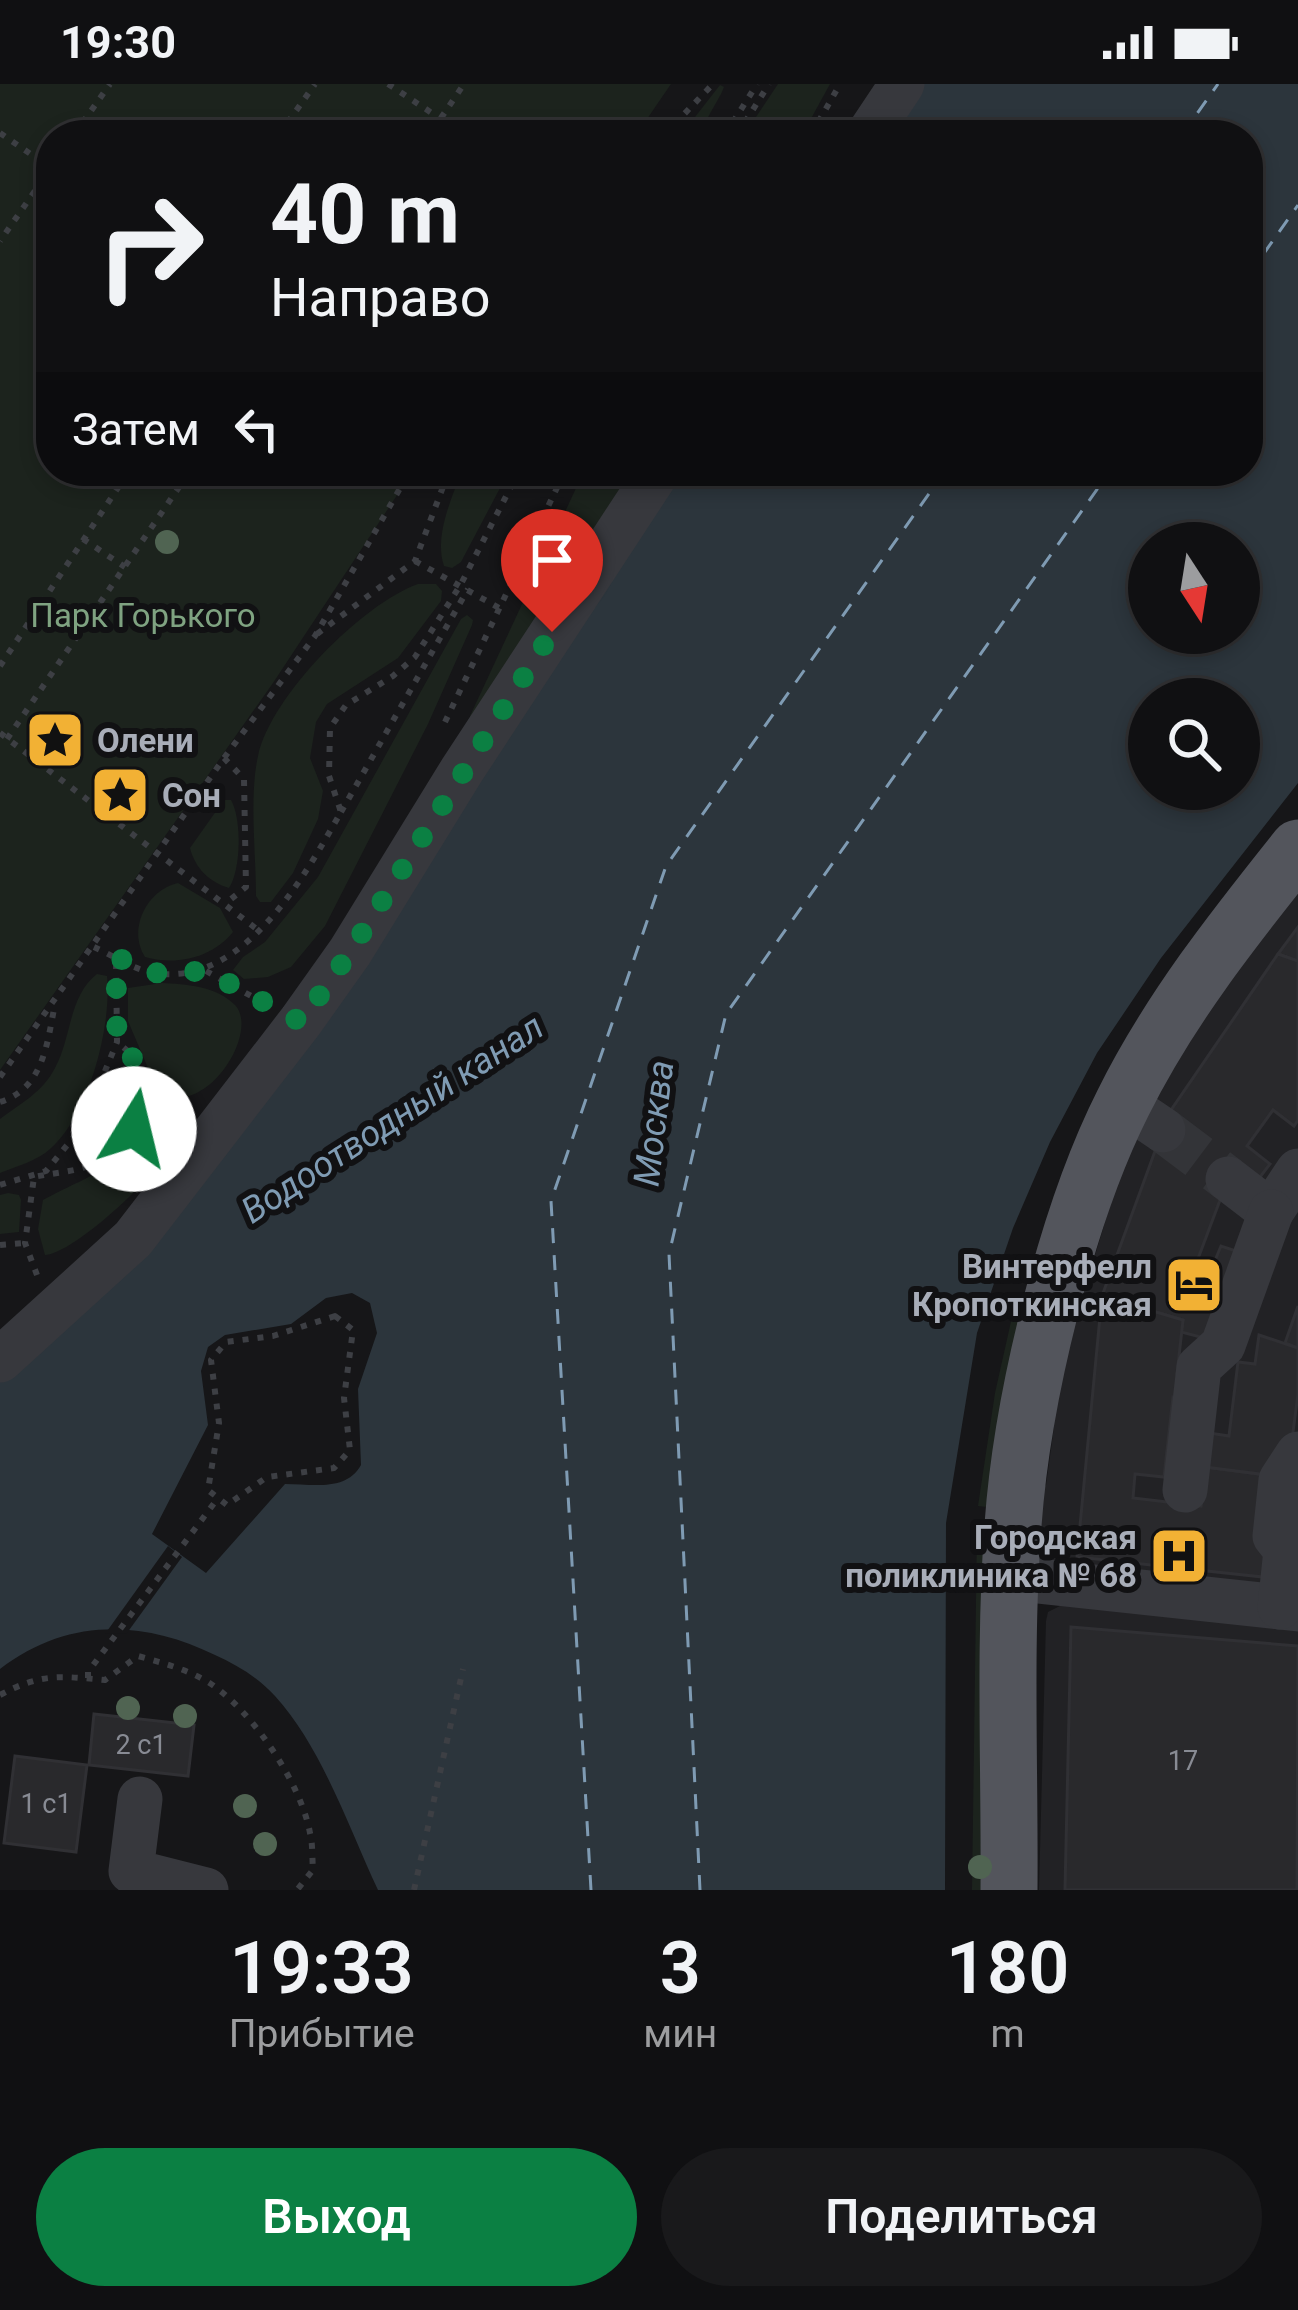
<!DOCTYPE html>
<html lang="ru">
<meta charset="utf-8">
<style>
:root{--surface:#101012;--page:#19191b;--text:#f1f3f6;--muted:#9c9d9f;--line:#303032;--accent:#0b8043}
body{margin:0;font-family:Roboto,sans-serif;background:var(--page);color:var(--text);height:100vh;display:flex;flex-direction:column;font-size:45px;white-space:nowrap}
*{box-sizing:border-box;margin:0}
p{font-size:39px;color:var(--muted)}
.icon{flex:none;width:66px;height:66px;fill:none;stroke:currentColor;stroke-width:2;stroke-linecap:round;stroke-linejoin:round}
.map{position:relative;height:1806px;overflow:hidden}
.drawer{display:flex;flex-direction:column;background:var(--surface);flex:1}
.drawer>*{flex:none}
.banner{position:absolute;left:36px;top:36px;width:1227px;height:366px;border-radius:48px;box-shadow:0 6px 18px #0003,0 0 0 3px var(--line);background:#101012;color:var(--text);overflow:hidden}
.needle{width:78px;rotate:168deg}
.fabs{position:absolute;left:1128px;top:438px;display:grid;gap:24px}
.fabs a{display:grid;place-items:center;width:132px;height:132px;border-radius:50%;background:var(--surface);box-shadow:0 6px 18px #0003,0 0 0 3px var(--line);font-size:60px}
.pin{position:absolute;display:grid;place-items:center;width:102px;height:102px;color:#fff;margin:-123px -51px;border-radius:50% 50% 50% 0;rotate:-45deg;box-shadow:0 0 12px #0007}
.pin .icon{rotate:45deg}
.me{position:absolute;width:132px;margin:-66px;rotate:9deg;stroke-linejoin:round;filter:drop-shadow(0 0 9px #0008)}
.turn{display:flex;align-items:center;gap:42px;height:252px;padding:0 36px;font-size:54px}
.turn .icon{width:156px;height:156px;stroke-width:2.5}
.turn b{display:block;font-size:84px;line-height:102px}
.then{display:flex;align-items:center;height:114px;padding:0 36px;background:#0003;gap:24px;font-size:45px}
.eta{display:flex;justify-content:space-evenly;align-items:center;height:204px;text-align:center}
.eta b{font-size:72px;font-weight:600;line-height:84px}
.primary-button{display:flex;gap:24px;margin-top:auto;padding:24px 36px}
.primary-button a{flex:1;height:138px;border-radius:72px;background:var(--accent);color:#fff;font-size:48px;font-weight:600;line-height:138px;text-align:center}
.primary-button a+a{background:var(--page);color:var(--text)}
.status{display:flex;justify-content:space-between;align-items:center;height:84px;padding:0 60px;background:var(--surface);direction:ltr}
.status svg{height:33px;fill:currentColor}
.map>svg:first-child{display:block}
</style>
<div class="status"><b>19:30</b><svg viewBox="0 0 49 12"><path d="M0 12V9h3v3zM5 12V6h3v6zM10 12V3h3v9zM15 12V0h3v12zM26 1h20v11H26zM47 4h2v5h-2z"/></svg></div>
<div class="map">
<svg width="1298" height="1806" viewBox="0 0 1298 1806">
<rect width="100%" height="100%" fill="#161618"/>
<!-- built -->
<g fill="#222225">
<polygon points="1298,796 1298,1508 1046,1478 1037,1473 1034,1411 1046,1401 1054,1343 1047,1329 1138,1030"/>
<polygon points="1062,1521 1298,1543 1298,1806 1039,1806 1046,1537 1048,1528"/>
</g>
<!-- green -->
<g fill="#1c231d">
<polygon points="0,0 671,0 636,51 51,51 51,387 413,387 273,599 0,986"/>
<polygon points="778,0 830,0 802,51 744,51"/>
<polygon points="720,1 724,3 721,10 698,51 681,51"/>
<path d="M462 387H509L461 478 452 484 444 482C434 453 451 415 462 387Z"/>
<polygon points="584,387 641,387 471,637 470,632"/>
<path d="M418 500H436L442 507 441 517 398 574 327 620 316 638 310 674 323 707 318 735 293 789 271 818H260L256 812C256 770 249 712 258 672 271 612 362 520 418 500Z"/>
<polygon points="467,531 473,536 472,541 428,640 325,842 291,883 268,893 244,895 233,886 243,873 265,858 318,793 461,535"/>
<path d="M224 716H231C242 735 241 786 229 804 209 798 195 784 190 764Z"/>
<path d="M178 799 220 824 233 848C212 874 176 882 145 873 127 845 147 806 178 799Z"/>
<path d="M97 890 107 892C112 942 89 1031 50 1065 37 1077 17 1082 0 1089V1035C20 1020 43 1008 55 984 72 953 68 913 97 890Z"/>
<path d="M162 899C185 900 217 902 235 921 260 947 208 1034 159 1010L128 937V904Z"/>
<path d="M146 1037H158L167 1052C163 1064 159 1077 152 1088 136 1110 70 1170 45 1171L38 1145 43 1116C91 1090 116 1088 146 1037Z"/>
<polygon points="8,1109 19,1111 21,1116 19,1148 0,1150 0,1111"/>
<polygon points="1012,1233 1028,1237 995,1424 978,1422 995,1309"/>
<polygon points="977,1445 993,1446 988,1806 972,1806"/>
</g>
<!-- water -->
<path fill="#2c353c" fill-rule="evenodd" d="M922 0H1298V699L1161 874 1097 969 1050 1058 1013 1144 977 1249 946 1439 945 1806H378C349 1744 321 1662 275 1612 259 1594 237 1581 215 1571 142 1535 66 1534 0 1585V1290L139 1159 675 387H1248V51H889ZM1149 459H1239V549H1149ZM1149 615H1239V705H1149ZM352 1209 370 1219 377 1249 358 1305 361 1381C346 1408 312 1400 285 1400L206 1489 152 1450 208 1341 201 1287 208 1263 225 1251 291 1240 326 1214Z"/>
<!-- pier -->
<polygon fill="#161618" points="168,1462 182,1473 127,1549 105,1550"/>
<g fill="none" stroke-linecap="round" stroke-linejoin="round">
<!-- ferry -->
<g stroke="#7f9bb3" stroke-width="3" stroke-dasharray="15 12" stroke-linecap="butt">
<polyline points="1182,51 1218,0"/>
<polyline points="1248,192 1298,121"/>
<polyline points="591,1806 551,1117 666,782 945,387"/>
<polyline points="700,1806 669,1170 726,930 1110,387"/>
</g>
</g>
<!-- building -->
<g fill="#29292c" stroke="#303034" stroke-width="3">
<polygon points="305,38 322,51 295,51"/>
<polygon points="1298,843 1298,877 1278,870"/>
<polygon points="1278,870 1298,877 1298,1036 1294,1042 1273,1026 1247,1062 1270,1080 1254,1101 1231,1087 1196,1180 1211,1186 1221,1162 1239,1168 1208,1255 1181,1248 1183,1236 1102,1212 1169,1029"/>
<polygon points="127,987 137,995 137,1009 126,1039 114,1044 107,1036 107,1022 119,993"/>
<polygon points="1102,1212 1183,1236 1177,1290 1183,1314 1173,1313 1164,1393 1135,1390 1133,1414 1201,1422 1205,1383 1275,1392 1263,1493 1077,1473"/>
<polygon points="1298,1222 1298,1264 1285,1259"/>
<polygon points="1259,1251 1298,1264 1298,1310 1291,1363 1275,1392 1205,1383 1209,1349 1229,1352 1238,1278 1255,1280"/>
<polygon points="1071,1543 1298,1562 1297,1806 1065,1806"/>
<polygon points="94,1630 194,1641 188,1692 89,1681"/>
<polygon points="15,1672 87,1681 76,1768 4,1759"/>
</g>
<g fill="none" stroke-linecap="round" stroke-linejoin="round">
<!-- minor-tunnel -->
<polyline stroke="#333438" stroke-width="45" stroke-dasharray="45 22" stroke-linecap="butt" points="1163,1046 1228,1095"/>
<!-- path -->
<g stroke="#3d3f44" stroke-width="6" stroke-dasharray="6 9" stroke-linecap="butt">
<polyline points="388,0 465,51"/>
<polyline points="441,34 464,0"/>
<polyline points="0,49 51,84 0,157"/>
<polyline points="74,51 110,0"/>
<polyline points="279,51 315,0"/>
<polyline points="664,51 713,0"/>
<polyline points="725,51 757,0"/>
<polyline points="737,51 769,0"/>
<polyline points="811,51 840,0"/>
<polyline points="83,455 125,483"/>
<polyline points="415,477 501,525"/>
<polyline points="317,550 415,477 449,387"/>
<polyline points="0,582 129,387"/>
<polyline points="445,638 565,387"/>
<polyline points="0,649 258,846"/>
<polyline points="7,655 190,387"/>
<polyline points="224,674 244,695 246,803 225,820"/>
<polyline points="341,728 468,505"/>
<path d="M94 863C112 871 134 886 154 889 244 903 304 793 341 728L329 692 330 644 346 621 393 592 415 573 461 500 519 387"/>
<polyline points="206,887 271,923"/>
<polyline points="0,993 224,674 315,552 410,387"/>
<polyline points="144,1014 182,1037"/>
<path d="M0 1018C44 1004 47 959 55 920"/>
<polyline points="0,1101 46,1087 82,1043 117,958 116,873"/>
<polyline points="0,1161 25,1159"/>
<path d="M37 1191 25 1159 34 1093C52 1089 74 1088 91 1081 124 1067 163 1013 138 978 133 971 124 964 117 958"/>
<polygon points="335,1232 353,1246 344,1314 350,1366 334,1384 267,1393 227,1421 208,1406 219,1339 211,1276 226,1258 273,1252"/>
<polyline points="88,1594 88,1588 218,1414"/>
<path d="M0 1611C41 1589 60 1592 105 1596L138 1572C163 1579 186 1585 208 1598 251 1625 301 1699 310 1749 313 1761 312 1774 313 1786L297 1806"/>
<polyline points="414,1806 463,1585"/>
</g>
<!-- minor -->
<g stroke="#37383d" stroke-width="45">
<polyline points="868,51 902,0"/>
<polyline points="1123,1019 1163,1046"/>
<polyline points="1228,1095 1271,1128 1298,1087"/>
<polyline points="0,1276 133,1155 301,937 350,868 462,686 658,387"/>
<polyline points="1185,1406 1199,1283 1223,1261 1271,1128"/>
<polyline points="1011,1494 1298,1525"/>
<polyline points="1280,1523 1286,1466 1275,1452 1281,1396 1298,1370"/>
<polyline points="140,1715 131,1787 206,1806"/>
</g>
<!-- major -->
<path stroke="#53555c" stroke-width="57" d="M1009 1806C1010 1685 1004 1562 1013 1441 1022 1315 1066 1132 1123 1019 1169 926 1234 844 1298 764"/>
</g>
<!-- trees -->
<g fill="#506452">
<circle cx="167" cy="458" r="12"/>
<circle cx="128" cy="1624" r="12"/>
<circle cx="185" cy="1632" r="12"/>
<circle cx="245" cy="1722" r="12"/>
<circle cx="265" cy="1760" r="12"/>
<circle cx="980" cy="1783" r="12"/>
</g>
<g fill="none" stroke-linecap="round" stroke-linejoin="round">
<!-- route -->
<path stroke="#0b8043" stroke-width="21" stroke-dasharray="0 37.8" d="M134 1045C148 1002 152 990 117 958L116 873 153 889 206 887 301 938 350 868 552 548"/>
</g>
<!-- icons -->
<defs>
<g id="sight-square" transform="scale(3)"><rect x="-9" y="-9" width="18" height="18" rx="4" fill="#f2b134" stroke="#111113"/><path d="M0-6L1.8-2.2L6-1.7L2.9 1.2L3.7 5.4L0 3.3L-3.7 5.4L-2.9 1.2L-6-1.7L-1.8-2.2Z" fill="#111"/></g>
<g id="hotel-square" transform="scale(3)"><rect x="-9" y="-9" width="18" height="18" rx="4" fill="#f2b134" stroke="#111113"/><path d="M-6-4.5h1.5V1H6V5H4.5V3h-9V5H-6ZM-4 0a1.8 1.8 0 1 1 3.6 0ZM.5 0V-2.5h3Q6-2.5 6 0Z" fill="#111"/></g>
<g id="hospital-square" transform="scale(3)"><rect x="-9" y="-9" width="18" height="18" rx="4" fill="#f2b134" stroke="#111113"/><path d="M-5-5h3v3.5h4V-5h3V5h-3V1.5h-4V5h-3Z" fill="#111"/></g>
</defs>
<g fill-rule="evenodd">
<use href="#sight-square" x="55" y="656"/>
<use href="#sight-square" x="120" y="711"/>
<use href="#hotel-square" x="1194" y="1201"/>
<use href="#hospital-square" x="1179" y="1472"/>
</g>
<g text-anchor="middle" stroke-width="12" stroke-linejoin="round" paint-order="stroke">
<!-- number labels -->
<g font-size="27" fill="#888b94">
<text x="141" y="1670">2 с1</text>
<text x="1183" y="1686">17</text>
<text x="46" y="1729">1 с1</text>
</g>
<!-- park labels -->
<g font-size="33" fill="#7fa381" stroke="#111113">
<text x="143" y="543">Парк Горького</text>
</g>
<!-- poi labels -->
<g font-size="33" font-weight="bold" fill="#a8adb8" stroke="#111113" text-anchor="start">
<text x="97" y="668">Олени</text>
<text x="162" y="723">Сон</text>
<text x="1152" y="1194" text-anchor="end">Винтерфелл<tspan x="1152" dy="38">Кропоткинская</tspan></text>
<text x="1137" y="1465" text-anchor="end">Городская<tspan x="1137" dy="38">поликлиника № 68</tspan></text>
</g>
<!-- water labels -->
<g font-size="36" font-style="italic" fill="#7f9bb3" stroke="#111113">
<text transform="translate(392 1034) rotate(-33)" y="13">Водоотводный канал</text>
<text transform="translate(653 1039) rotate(-83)" y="13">Москва</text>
</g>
</g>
</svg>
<div class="fabs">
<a><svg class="needle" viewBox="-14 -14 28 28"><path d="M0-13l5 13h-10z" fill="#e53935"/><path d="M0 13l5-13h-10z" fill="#9c9d9f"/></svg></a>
<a><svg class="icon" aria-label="search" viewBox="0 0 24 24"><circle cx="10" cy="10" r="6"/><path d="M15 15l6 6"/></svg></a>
</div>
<div class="pin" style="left:552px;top:548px;background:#d93025"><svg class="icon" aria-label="arrive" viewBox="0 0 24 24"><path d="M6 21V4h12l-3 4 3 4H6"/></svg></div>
<svg class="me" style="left:134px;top:1045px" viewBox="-20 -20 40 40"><circle r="19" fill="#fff"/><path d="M0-13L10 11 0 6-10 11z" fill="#0b8043"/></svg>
<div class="banner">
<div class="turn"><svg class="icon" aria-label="right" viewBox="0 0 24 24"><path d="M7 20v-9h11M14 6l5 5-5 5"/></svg><div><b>40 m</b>Направо</div></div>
<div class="then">Затем<svg class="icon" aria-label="left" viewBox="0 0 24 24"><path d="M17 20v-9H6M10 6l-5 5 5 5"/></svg></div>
</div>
</div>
<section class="drawer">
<div class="eta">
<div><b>19:33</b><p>Прибытие</p></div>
<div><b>3</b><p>мин</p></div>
<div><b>180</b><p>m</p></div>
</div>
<div class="primary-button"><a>Выход</a><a>Поделиться</a></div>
</section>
